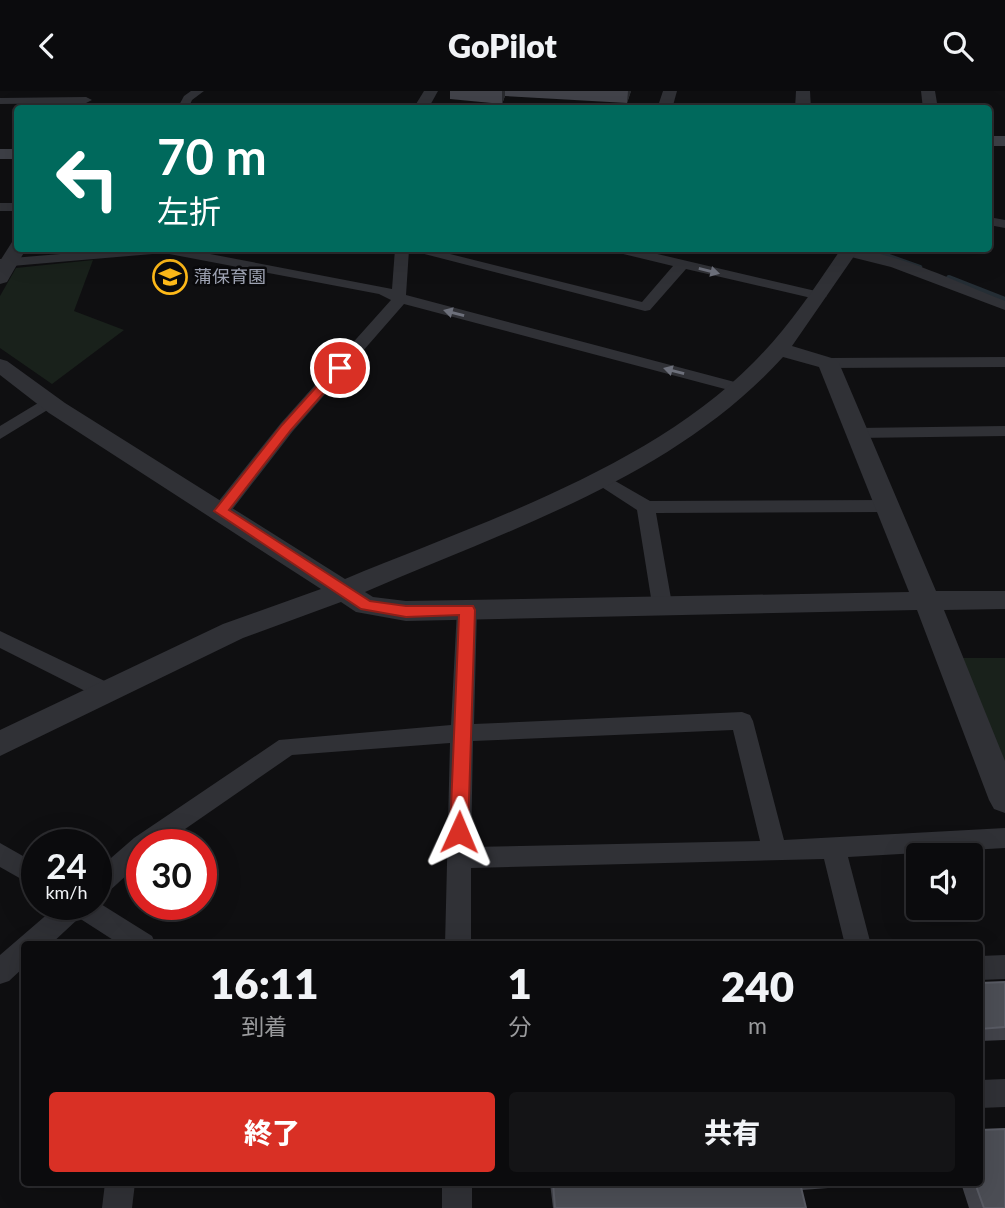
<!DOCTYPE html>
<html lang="ja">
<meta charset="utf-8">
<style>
:root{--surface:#0b0b0d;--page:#141416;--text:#f1f3f6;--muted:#9a9b9d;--line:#2b2b2e;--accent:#d93025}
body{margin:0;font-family:Lato,"Noto Sans JP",sans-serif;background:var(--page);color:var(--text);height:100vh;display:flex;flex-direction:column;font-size:26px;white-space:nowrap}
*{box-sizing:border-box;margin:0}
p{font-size:23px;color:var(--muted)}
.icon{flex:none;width:38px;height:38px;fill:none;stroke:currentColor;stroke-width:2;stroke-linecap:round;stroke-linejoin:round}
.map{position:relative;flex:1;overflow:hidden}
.panel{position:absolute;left:21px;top:850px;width:962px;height:245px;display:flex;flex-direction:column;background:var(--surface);border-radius:7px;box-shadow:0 7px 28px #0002,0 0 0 2px var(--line)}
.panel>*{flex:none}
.top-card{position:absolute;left:14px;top:14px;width:978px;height:147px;border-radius:7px;box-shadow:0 7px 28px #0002,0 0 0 2px var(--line);background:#00695c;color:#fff;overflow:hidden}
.tools{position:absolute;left:906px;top:752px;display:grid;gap:14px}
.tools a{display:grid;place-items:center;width:77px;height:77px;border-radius:7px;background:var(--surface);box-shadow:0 7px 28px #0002,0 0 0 2px var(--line);font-size:35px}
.speed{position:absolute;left:21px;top:738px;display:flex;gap:14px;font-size:35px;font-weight:700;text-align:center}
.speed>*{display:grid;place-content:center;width:91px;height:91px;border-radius:50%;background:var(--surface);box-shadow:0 7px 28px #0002,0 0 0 2px var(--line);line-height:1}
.speed small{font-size:18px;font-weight:400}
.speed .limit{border:10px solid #d22;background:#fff;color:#111}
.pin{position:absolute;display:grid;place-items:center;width:60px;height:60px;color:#fff;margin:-30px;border:4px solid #fff;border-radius:50%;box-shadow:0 2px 7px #0007}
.me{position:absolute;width:77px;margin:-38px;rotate:1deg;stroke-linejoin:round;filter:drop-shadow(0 0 5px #0008)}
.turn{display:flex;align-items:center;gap:24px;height:147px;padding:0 28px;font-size:32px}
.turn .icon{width:91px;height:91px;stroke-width:2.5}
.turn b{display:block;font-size:49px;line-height:60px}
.eta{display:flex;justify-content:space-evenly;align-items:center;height:119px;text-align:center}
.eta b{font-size:42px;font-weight:800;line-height:49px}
.button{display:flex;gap:14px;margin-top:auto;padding:14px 28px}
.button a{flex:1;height:80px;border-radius:7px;background:var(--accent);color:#fff;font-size:28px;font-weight:800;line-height:80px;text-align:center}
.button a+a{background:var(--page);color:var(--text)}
header{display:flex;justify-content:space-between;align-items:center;height:91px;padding:0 28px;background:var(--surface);font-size:32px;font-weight:800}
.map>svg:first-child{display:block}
</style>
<header><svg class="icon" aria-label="back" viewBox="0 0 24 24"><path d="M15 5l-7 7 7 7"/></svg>GoPilot<svg class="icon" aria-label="search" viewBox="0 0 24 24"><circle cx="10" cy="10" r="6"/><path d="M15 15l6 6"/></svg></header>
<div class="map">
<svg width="1005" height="1117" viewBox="0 0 1005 1117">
<rect width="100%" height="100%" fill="#0f0f11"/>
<!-- green -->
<g fill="#19211b">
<polygon points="93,169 74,220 124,239 52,293 0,257 0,205 16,177"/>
<polygon points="948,567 1005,567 1005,708"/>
</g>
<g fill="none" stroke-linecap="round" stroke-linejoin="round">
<!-- stream-far1 -->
<polyline stroke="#252e35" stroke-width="4.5" points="880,162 920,176"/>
<!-- stream -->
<polyline stroke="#252e35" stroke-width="6" points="949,187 1005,209"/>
<!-- minor -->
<g fill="#303136" fill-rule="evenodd">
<polygon points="191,0 204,0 192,9 188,18 177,18 184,5"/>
<polygon points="0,7 86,6 92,9 86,12 0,13"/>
<rect x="0" y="112" width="18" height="8"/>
<polygon points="989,126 1005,129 1005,137 989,134"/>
<polygon points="121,158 184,158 392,198 395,158 430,158 642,211 673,175 615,161 613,158 636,158 820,201 827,205 820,209 686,178 650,219 645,220 409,159 406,204 746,294 748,297 740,302 404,213 293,340 228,424 214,424 212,420 214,416 281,332 391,209 379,203 164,162 0,176 0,168"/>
<path d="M829 158C883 153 955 191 1005 210V219L891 176 831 161Z"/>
<polygon points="1005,266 1005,276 828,277 820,272 828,267"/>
<polygon points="48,306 54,307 56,311 54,315 0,348 0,335"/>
<polygon points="1005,335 1005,345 857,347 848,342 857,337"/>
<polygon points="603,383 650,410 886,409 895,415 886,421 656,422 672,513 669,518 655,518 652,513 637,419 597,393 594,389 597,385"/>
<path d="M467 511 474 513 477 518 474 633 742 621 750 624 753 630 784 749 1005 737V757L848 766 871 854H845L824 768 471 777V854H445L450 652 292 664 162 754H142V770L105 804 96 807V780L134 747 279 649 451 634 457 518 460 513ZM733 639 760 750 471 756 473 650Z"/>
<polygon points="0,540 113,594 116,600 113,606 105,608 97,606 0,557"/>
<polygon points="0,752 37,773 37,797 0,776"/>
<polygon points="96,810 152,845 156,854 121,854 79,827 50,854 24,854 24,876 9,890 0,893 0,864 58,814 96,814"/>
<polygon points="1005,864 1005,888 980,889 980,865"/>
<polygon points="1005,988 1005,1016 980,1017 980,989"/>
<polygon points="105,1092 135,1092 132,1117 102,1117"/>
<rect x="442" y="1092" width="30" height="25"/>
</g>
<!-- tertiary -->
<g fill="#303136" fill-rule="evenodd">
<polygon points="424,0 438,0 428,18 413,18"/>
<polygon points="663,0 677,0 672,18 657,18"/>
<polygon points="796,0 810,0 811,18 795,18"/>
<polygon points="921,0 935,0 938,18 923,18"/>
<polygon points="18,150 18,158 26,158 7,191 0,193 0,170 12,151"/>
<path d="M841 158H859L792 255 835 268 839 272 936 500H1005V518L944 519 1005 670V722L994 718 989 709 917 519 406 530 356 521 341 511 243 547 0 665V639L223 533 321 498 49 322 0 284V268L7 270 65 312 345 488C480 432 650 377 754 271 788 237 814 198 841 158ZM783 266 819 276 909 501 406 510 373 506 365 501C510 438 674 386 783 266Z"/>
</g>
<!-- secondary -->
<g fill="#3e4047" fill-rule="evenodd">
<rect x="989" y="45" width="16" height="10"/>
<rect x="0" y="58" width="18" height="10"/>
</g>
</g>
<!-- wall -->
<g fill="#42434a">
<polygon points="450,0 631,0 627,12 505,5 502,13 450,8"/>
<polygon points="1005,891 1005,949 980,950 980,892"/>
<polygon points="490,1092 539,1092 490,1095"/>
<polygon points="550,1092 893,1092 802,1099 806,1117 553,1117"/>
<polygon points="961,1092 980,1092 1005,1117 969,1117"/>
</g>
<!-- shaded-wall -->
<g fill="#292a2e">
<polygon points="502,0 505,0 505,5 502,13"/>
<polygon points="628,0 631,0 627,12"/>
</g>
<!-- building -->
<g fill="#4c4e55" stroke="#595b64" stroke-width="2">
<polygon points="1005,891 1005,936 980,938 980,892"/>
<polygon points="1005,1038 1005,1117 984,1117 975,1092 980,1092 980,1039"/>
<polygon points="553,1092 800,1092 806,1117 555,1117"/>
</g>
<!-- one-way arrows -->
<defs><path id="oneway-solid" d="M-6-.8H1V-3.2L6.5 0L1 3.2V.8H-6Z" transform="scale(1.75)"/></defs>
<g fill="#6d707b">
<use href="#oneway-solid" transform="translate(709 180) rotate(14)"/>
<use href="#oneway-solid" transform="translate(454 222) rotate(-165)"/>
<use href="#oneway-solid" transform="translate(674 280) rotate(-165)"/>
</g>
<!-- route -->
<polygon fill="#d93025" stroke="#8d1f18" stroke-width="2" points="340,273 344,274 344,279 291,339 229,419 370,510 406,515 473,515 475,519 468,741 466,747 459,749 453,747 450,741 459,524 406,526 361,518 214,420 282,334 336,274"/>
<!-- icons -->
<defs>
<g id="school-ring" transform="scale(1.75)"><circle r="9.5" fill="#0a0a0c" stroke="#ffba19" stroke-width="1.5"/><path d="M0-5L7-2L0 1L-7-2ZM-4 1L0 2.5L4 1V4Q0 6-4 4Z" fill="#ffba19"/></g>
</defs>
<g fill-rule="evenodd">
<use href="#school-ring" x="170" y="186"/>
</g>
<g text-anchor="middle" stroke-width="5" stroke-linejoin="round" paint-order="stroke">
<!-- far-poi labels -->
<g font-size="18" fill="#9fa4b4" stroke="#0a0a0c" text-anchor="start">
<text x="194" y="192">蒲保育園</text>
</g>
</g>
</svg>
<div class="tools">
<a><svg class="icon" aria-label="sound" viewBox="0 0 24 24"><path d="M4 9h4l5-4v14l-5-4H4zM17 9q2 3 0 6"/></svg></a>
</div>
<div class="speed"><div>24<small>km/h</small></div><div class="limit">30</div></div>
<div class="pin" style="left:340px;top:277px;background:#d93025"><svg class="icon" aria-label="arrive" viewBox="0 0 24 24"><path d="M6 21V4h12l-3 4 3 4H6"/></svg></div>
<svg class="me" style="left:459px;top:741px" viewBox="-20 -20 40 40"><path d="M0-17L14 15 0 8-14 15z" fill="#d93025" stroke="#fff" stroke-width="4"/></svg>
<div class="top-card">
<div class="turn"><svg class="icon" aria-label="left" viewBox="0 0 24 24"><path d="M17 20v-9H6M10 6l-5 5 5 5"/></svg><div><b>70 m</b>左折</div></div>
</div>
<section class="panel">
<div class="eta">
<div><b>16:11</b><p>到着</p></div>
<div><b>1</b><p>分</p></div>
<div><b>240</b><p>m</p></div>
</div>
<div class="button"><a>終了</a><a>共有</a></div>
</section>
</div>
